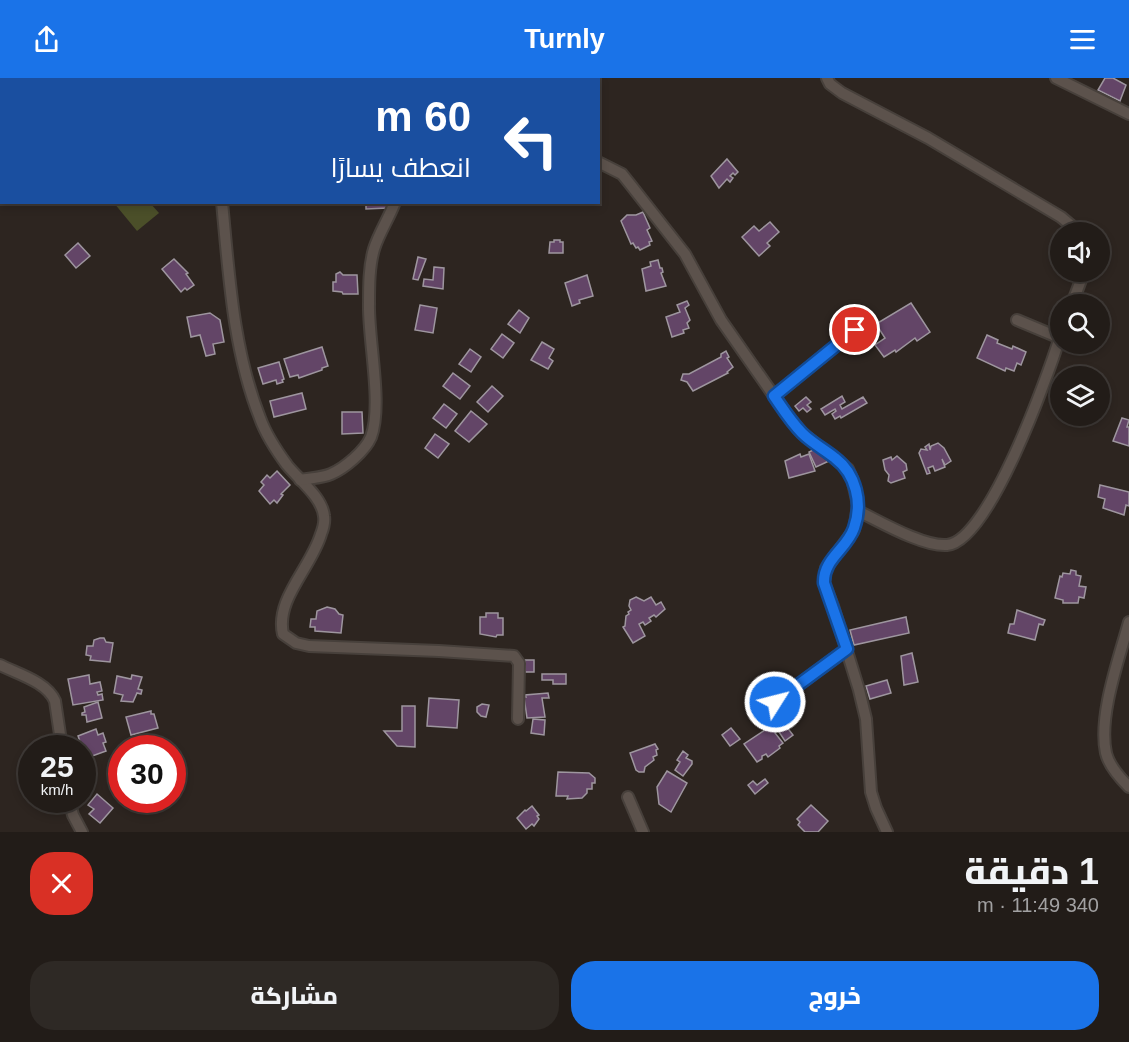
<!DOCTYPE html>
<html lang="ar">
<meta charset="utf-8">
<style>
:root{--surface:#221c18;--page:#2e2925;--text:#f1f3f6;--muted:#a2a1a2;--line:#3f3a37;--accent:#1a73e8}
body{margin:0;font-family:Helvetica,Cairo,sans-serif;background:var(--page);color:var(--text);direction:rtl;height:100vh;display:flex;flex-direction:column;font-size:22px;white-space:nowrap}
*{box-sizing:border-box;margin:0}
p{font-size:20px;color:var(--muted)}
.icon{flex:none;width:33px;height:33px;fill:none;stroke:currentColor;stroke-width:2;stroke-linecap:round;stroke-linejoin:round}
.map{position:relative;height:754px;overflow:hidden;direction:ltr}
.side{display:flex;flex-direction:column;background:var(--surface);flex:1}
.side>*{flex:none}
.guide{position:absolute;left:0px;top:0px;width:600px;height:126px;box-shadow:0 3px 9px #0003,0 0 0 2px var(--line);direction:rtl;background:#1a4fa0;color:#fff;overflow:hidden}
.fabs{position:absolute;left:1050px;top:144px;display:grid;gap:12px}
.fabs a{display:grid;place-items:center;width:60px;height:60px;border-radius:50%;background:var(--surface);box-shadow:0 3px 9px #0003,0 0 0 2px var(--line);font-size:30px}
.speed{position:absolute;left:18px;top:657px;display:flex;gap:12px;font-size:30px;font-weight:700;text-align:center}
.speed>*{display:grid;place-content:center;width:78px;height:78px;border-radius:50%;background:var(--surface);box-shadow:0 3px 9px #0003,0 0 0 2px var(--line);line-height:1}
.speed small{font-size:15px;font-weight:400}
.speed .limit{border:9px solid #d22;background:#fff;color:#111}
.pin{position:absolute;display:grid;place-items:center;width:51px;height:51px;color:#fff;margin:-26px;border:3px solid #fff;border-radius:50%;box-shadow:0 2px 6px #0007}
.me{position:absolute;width:66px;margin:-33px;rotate:54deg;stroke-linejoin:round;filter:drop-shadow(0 0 4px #0008)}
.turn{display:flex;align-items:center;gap:21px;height:126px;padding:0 30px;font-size:27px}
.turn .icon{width:78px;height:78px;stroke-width:2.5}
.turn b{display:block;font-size:42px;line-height:51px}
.round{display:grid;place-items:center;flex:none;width:63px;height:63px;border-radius:24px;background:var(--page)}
.overview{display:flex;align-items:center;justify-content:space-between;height:102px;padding:0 30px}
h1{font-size:36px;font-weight:800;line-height:45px}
.action{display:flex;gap:12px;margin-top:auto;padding:12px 30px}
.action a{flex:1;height:69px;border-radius:24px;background:var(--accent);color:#fff;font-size:24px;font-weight:800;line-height:69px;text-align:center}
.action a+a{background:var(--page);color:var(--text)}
header{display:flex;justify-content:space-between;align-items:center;height:78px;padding:0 30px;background:var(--accent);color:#fff;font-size:27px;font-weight:800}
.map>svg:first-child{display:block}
</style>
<header><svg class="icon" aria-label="menu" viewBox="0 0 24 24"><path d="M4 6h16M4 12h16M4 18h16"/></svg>Turnly<svg class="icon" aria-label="share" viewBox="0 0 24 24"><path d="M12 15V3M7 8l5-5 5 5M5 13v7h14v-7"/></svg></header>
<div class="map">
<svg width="1129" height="754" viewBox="0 0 1129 754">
<rect width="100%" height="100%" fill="#2d2520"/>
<!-- green -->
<polygon fill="#4b4f29" points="114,125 150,125 159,135 137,153"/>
<!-- building -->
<g fill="#634567" stroke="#9e969f" stroke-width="1.5">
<polygon points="1105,0 1113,0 1126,7 1120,23 1098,12"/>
<polygon points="727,81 738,94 735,97 733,95 730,98 733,100 730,104 727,101 719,110 711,98"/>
<polygon points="366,124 387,124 387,130 366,131"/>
<polygon points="643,134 650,150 647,152 652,163 649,164 650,167 640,172 638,169 636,170 633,165 631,166 621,143 627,137 636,137"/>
<polygon points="770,144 779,154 767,165 770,168 759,178 742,159 754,148 759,153"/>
<polygon points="554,162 560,162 560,164 563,164 563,175 549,175 550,164 554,164"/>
<polygon points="78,165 90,178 76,190 65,177"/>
<polygon points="418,179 426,181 418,202 413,201"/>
<polygon points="174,181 188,195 186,196 194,207 187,212 185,210 181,214 162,191"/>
<polygon points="658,182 660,190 662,190 663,194 661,195 666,208 646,213 642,191 651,188 650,184"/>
<polygon points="434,189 444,190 443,211 423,208 424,201 433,202"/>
<polygon points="340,194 343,197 357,197 358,216 343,216 342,214 333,213 333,204 336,204 336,196"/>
<polygon points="587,197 593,218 579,222 580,225 572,228 565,205"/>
<polygon points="687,223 689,227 685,230 690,242 687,245 689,250 683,252 684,255 672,259 666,239 680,234 677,227"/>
<polygon points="911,225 930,254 917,263 915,260 896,274 895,272 884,279 875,267 885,260 876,246"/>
<polygon points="420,227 437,230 433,255 415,252"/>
<polygon points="519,232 529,240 520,255 508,246"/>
<polygon points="210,235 220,242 224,264 213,266 215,276 206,278 200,257 191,259 187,239"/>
<polygon points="502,256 514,265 503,280 491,271"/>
<polygon points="987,257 998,262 997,265 1012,271 1013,268 1026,274 1021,287 1017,285 1014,293 1006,290 1005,293 977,280"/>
<polygon points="542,264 554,271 549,280 553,283 548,291 531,282"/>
<polygon points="322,269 328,288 322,290 322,292 299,300 298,297 290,299 284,281"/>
<polygon points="470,271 481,279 471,294 459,286"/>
<polygon points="726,273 729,279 727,280 733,289 727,294 728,295 693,313 687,304 681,302 683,296 689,296 721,279 721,276"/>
<polygon points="279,284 284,301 282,302 283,304 277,306 276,302 263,306 258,290"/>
<polygon points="453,295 470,308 460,321 443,308"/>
<polygon points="492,308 503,318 488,334 477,324"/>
<polygon points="302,315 306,331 274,339 270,323"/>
<polygon points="842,318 845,324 840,327 842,331 863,319 867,325 841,340 840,338 835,341 832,336 836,333 835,331 825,337 821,331"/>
<polygon points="806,319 811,324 807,327 811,331 807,334 803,330 799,333 795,328"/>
<polygon points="444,326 457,336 446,350 433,340"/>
<polygon points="471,333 487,346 469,364 455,353"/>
<polygon points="342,334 362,334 363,355 342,356"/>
<polygon points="1122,340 1129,342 1127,349 1129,349 1129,368 1113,363"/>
<polygon points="435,356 449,366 438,380 425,370"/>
<polygon points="938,365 944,370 951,383 945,387 942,381 945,389 935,393 933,388 928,390 930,395 927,396 919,375 921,371 927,372 925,369 929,366 930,372 931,368"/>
<polygon points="817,370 831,382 816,389 809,374"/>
<polygon points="800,376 801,379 809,376 815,393 789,400 785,383"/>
<polygon points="897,378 906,386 907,392 903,394 905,400 891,405 888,403 889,397 885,392 883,382 891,379 892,382"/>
<polygon points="277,393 290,407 281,416 283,417 277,425 274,422 270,426 259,413 264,407 261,404 267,397 270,400"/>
<polygon points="1100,407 1129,414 1129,428 1126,427 1124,437 1103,430 1105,421 1098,419"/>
<polygon points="1071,492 1076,493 1076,497 1081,498 1079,508 1086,509 1084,520 1079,519 1078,525 1063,525 1063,522 1055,520 1060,498 1062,499 1063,495 1070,496"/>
<polygon points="636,519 644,523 651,519 656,527 661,524 665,531 656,539 654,537 649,540 651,543 645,547 643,544 639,546 645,558 633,565 623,549 625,548 626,538 629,536 628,534 631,532 629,528 630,522"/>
<polygon points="327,529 335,531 339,536 343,537 341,555 315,553 315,549 310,549 311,541 316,541 317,533"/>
<polygon points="1017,532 1045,542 1043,547 1039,546 1035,562 1008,555 1010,546 1014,546"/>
<polygon points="486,535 498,535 498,540 503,540 503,557 497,557 496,559 480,556 480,539 486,539"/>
<polygon points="906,539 909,555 854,567 850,552"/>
<polygon points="100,560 104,560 106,564 113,565 110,584 90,582 91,578 86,577 87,568 93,568 94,562"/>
<polygon points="912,575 918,604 904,607 901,578"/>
<rect x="525" y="582" width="9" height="12"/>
<polygon points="542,596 566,596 566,606 553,606 553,602 542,602"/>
<polygon points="89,597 90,606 100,604 102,613 97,614 98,617 102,616 103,622 73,627 68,601"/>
<polygon points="132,597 142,599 138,611 142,612 141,616 137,615 133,624 121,623 123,617 114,615 117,598 131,601"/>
<polygon points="887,602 891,615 870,621 866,608"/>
<polygon points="548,615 549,620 542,620 545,639 527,640 524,619 526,619 525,617"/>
<polygon points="429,620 459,622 457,650 427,648"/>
<polygon points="98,624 102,640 87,644 86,637 82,637 82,635 85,634 84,629"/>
<polygon points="482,626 489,627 486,639 481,638 477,634 477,629"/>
<polygon points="402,628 415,628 415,669 397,668 384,653 402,653"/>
<polygon points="151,633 151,636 154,636 158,650 131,657 126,639"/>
<polygon points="533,641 545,642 544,657 531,655"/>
<polygon points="771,648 774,649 775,655 783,665 779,668 780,670 768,679 766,676 762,678 762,681 757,684 744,666"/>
<polygon points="786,648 793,657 785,663 779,654"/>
<polygon points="731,650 740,661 730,668 722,657"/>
<polygon points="96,651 98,657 103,655 106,664 103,665 106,673 84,681 84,674 78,658"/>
<polygon points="143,659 145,661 149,659 152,666 157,663 160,670 122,670 118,673 117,671"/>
<polygon points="655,666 658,671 656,672 657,677 653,679 654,682 645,689 644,694 639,694 636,692 630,675"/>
<polygon points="683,673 688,677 686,680 692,683 692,686 683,698 675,692 680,684 677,682"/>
<polygon points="667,693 687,705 671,734 659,726 657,709"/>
<polygon points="558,694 589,695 595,700 595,705 592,705 592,711 587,711 587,715 582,720 567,721 568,718 556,718"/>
<polygon points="765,701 768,705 755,716 748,707 753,703 757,707"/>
<polygon points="97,716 113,730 100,745 89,736 94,731 88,727"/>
<polygon points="811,727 828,743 818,754 805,754 798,747 800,744 797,741"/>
<polygon points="532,728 539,737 537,738 539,741 534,748 532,746 526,751 517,740 525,732 526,733"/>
</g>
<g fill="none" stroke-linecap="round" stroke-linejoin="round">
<!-- minor casing -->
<g stroke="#47403b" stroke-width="14">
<g id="minor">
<polyline points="46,0 46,2"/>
<polyline points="440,0 441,2"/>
<polyline points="513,0 514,2"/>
<polyline points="827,0 830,6 842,15 928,60 1061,139 1079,154"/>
<polyline points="1056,0 1129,36"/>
<polyline points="236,2 236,0"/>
<polyline points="0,84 2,83"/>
<polyline points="598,84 622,96 630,106 685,176 721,242 788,338 802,355 848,391 852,400 858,427 854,452 826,490 824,505 833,528 859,612 866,641 871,714 876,730 887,754"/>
<path d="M222 124C229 197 233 272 260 340 266 357 276 372 287 387 299 402 322 419 324 438 325 444 323 451 321 456 311 490 275 521 283 556L296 565 309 568 439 573 514 578 519 585 518 641"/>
<polyline points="1072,226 1084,194"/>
<polyline points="1017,242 1060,260"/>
<polyline points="774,318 855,252"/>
<path d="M300 402C310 400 322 400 331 396 345 390 365 373 371 359 383 327 368 261 369 226 369 208 369 188 374 171 379 155 389 140 395 124"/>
<path d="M858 433C879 443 923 469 947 467 989 464 1048 297 1060 259"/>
<path d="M1129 544C1119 581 1098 638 1106 675 1109 688 1120 700 1129 709"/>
<path d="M0 587C18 596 47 604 55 623L62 670"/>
<polyline points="775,624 847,571"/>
<polyline points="628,719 643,754"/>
<polyline points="69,722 73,737 82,754"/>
</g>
</g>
<!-- minor -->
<use href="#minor" stroke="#5c524c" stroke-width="10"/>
</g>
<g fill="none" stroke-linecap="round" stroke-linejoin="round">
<!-- route casing -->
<g stroke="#114b97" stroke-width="15">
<path id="route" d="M775 624 847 571 824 505C823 481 847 471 854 450 863 425 856 396 835 380 824 371 812 365 802 355 791 344 783 331 774 318L855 252"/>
</g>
<!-- route -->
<use href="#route" stroke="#1a73e8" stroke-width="10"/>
</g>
</svg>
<div class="fabs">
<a><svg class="icon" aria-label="sound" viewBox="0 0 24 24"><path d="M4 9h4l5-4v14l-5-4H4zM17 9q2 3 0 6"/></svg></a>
<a><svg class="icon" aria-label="search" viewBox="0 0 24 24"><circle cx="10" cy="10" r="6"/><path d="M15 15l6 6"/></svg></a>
<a><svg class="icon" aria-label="layers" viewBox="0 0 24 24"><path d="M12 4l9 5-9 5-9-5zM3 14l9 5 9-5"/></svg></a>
</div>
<div class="speed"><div>25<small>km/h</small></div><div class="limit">30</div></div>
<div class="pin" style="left:855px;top:252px;background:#d93025"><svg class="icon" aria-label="arrive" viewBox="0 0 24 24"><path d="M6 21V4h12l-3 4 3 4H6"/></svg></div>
<svg class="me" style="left:775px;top:624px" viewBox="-20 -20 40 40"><circle r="17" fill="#1a73e8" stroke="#fff" stroke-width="3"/><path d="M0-11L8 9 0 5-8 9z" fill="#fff"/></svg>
<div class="guide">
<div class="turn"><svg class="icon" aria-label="left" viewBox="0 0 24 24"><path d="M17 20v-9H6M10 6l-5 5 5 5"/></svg><div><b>60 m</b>انعطف يسارًا</div></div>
</div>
</div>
<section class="side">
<div class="overview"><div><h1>1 دقيقة</h1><p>340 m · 11:49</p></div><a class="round" style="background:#d93025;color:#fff"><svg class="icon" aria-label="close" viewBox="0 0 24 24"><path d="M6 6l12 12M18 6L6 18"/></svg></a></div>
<div class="action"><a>خروج</a><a>مشاركة</a></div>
</section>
